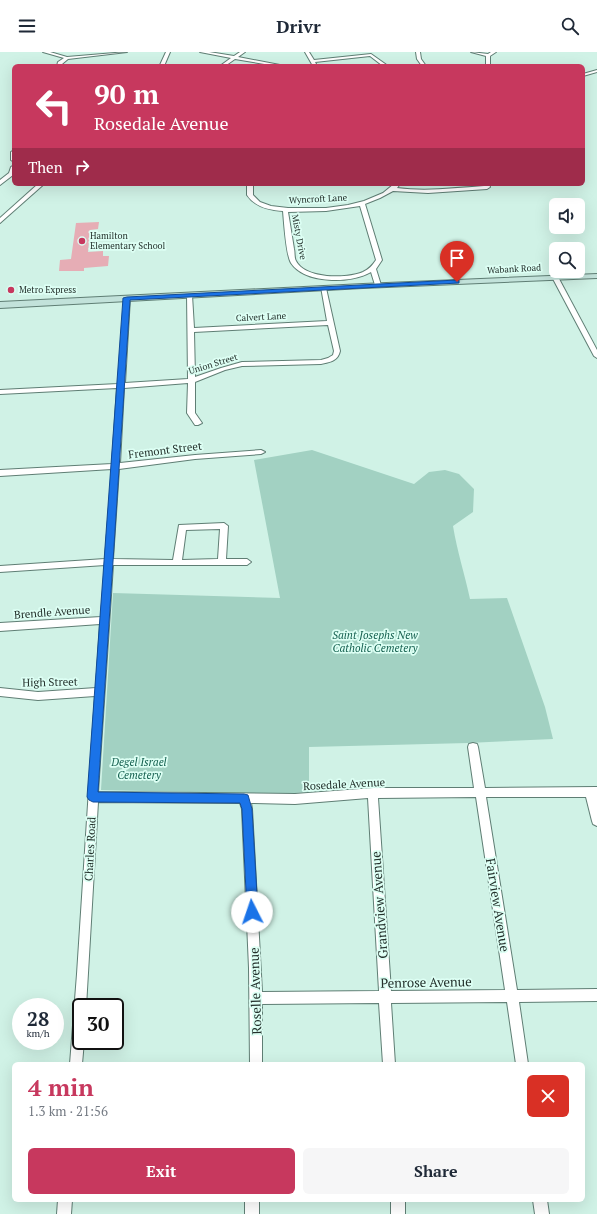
<!DOCTYPE html>
<meta charset="utf-8">
<style>
:root{--surface:#fff;--page:#f6f6f7;--text:#1f2937;--muted:#747a83;--accent:#c7385e}
body{margin:0;font-family:"PT Serif",serif;background:var(--page);color:var(--text);height:100vh;display:flex;flex-direction:column;font-size:15px;white-space:nowrap}
*{box-sizing:border-box;margin:0}
p{font-size:13px;color:var(--muted)}
.icon{flex:none;width:22px;height:22px;fill:none;stroke:currentColor;stroke-width:2;stroke-linecap:round;stroke-linejoin:round}
.map{position:relative;flex:1;overflow:hidden}
.panel{position:absolute;left:12px;top:1010px;width:573px;height:140px;display:flex;flex-direction:column;background:var(--surface);border-radius:6px;box-shadow:0 4px 16px #0002}
.panel>*{flex:none}
.guide{position:absolute;left:12px;top:12px;width:573px;height:122px;border-radius:6px;box-shadow:0 4px 16px #0002;background:#c7385e;color:#fff;overflow:hidden}
.controls{position:absolute;left:549px;top:146px;display:grid;gap:8px}
.controls a{display:grid;place-items:center;width:36px;height:36px;border-radius:6px;background:var(--surface);box-shadow:0 4px 16px #0002;font-size:20px}
.speed{position:absolute;left:12px;top:946px;display:flex;gap:8px;font-size:20px;font-weight:700;text-align:center}
.speed>*{display:grid;place-content:center;width:52px;height:52px;border-radius:50%;background:var(--surface);box-shadow:0 4px 16px #0002;line-height:1}
.speed small{font-size:10px;font-weight:400}
.speed .limit{border:2px solid #111;border-radius:6px;background:#fff;color:#111}
.pin{position:absolute;display:grid;place-items:center;width:34px;height:34px;color:#fff;margin:-41px -17px;border-radius:50% 50% 50% 0;rotate:-45deg;box-shadow:0 0 4px #0007}
.pin .icon{rotate:45deg}
.me{position:absolute;width:44px;margin:-22px;rotate:356deg;stroke-linejoin:round;filter:drop-shadow(0 0 3px #0008)}
.turn{display:flex;align-items:center;gap:14px;height:84px;padding:0 16px;font-size:18px}
.turn .icon{width:52px;height:52px;stroke-width:2.5}
.turn b{display:block;font-size:28px;line-height:34px}
.then{display:flex;align-items:center;height:38px;padding:0 16px;background:#0003;gap:8px;font-size:15px}
.round{display:grid;place-items:center;flex:none;width:42px;height:42px;border-radius:6px;background:var(--page)}
.overview{display:flex;align-items:center;justify-content:space-between;height:68px;padding:0 16px}
h1{font-size:24px;font-weight:700;line-height:30px;color:var(--accent)}
.cta{display:flex;gap:8px;margin-top:auto;padding:8px 16px}
.cta a{flex:1;height:46px;border-radius:6px;background:var(--accent);color:#fff;font-size:16px;font-weight:700;line-height:46px;text-align:center}
.cta a+a{background:var(--page);color:var(--text)}
header{display:flex;justify-content:space-between;align-items:center;height:52px;padding:0 16px;background:var(--surface);font-size:18px;font-weight:700}
.map>svg:first-child{display:block}
</style>
<header><svg class="icon" aria-label="menu" viewBox="0 0 24 24"><path d="M4 6h16M4 12h16M4 18h16"/></svg>Drivr<svg class="icon" aria-label="search" viewBox="0 0 24 24"><circle cx="10" cy="10" r="6"/><path d="M15 15l6 6"/></svg></header>
<div class="map">
<svg width="597" height="1162" viewBox="0 0 597 1162">
<rect width="100%" height="100%" fill="#d0f2e6"/>
<!-- green -->
<path fill="#a2d1c2" d="M312 398 414 432 429 420 445 418 459 422 474 437 473 460 453 474C457 499 465 523 470 547L507 546 545 655 553 687 468 691 309 695V740L282 742 101 738 113 541 280 546 254 408Z"/>
<!-- building -->
<polygon fill="#e6adb5" points="99,170 98,177 90,178 88,200 103,199 103,204 109,204 108,214 84,216 84,219 59,219 60,208 71,207 76,171"/>
<g fill="none" stroke-linecap="round" stroke-linejoin="round">
<!-- street casing -->
<g stroke="#5f7e74" stroke-width="2">
<g id="street">
<polygon points="43,0 50,0 67,5 127,0 68,7 62,12 61,14 57,14 58,10 64,6"/>
<polygon points="166,0 170,0 164,14 144,14 160,13"/>
<polygon points="200,0 209,0 234,4 240,0 245,0 238,5 285,14 276,14 235,7 225,14 220,14 231,6"/>
<polygon points="305,0 309,0 314,8 371,2 388,14 383,14 370,4 315,10 317,14 313,14"/>
<polygon points="416,0 420,0 421,7 426,14 422,14 417,7"/>
<polygon points="471,0 488,2 491,0 496,0 490,4 490,14 486,14 486,4"/>
<polygon points="597,18 597,20 583,24 583,22"/>
<polygon points="14,98 14,110 11,108 11,100"/>
<polygon points="14,113 13,123 0,133 0,128 9,121 11,115"/>
<polygon points="38,132 44,132 0,171 0,166"/>
<path d="M247 132H253V143L260 150 271 154 288 156H326L348 153 364 149 383 141 394 132H400L397 136C426 140 455 136 484 134L483 132H489L490 135 487 137 428 141 393 139 380 146 365 152 382 208 376 217 381 233 378 235 375 233 371 220C351 232 305 232 291 211 286 203 284 170 283 159 269 158 255 155 247 143ZM360 154 376 208C372 214 369 217 363 220 347 227 305 227 296 209 294 206 295 200 294 197 292 184 290 172 288 160L326 159Z"/>
<polygon points="555,223 558,225 597,298 597,306 594,304 552,225"/>
<path d="M321 235 326 236 340 299C338 309 330 310 321 312L242 314 225 318 195 330V361L202 371 198 373H195L187 361 188 331 124 336 120 411 195 403 261 398 265 400 261 402 195 407 119 417 113 507 173 508 179 473 224 471 228 474 226 507H247L251 510 247 513H113L98 740 295 742 373 736H474L468 695 469 692 473 691 477 692 478 695 485 736 597 735V774L593 772 592 769 586 745H486L517 938 597 937V949L519 950 528 1012H516L507 950 391 951 395 1012H383L379 951 262 952V1012H250L249 916 242 757 240 751 98 750 86 955H81V989H84L82 1012H70L77 922 95 644 38 648 0 644V636L38 640 96 636 100 572 0 579V571L101 565 105 513 0 520V514L105 507 112 417 0 424V418L112 412 117 336 0 342V338L118 332 125 245 130 246 125 331 188 327 187 242 192 243 194 276 327 269ZM328 273 334 299 333 303 328 306 321 308 242 310 221 316 195 325 194 280ZM220 477 218 507 182 508 186 478ZM476 745 505 938 391 939 378 746ZM368 746 379 939 262 940 252 757 251 751 295 752Z"/>
<polygon points="58,1148 72,1148 71,1162 57,1162"/>
<rect x="245" y="1148" width="14" height="14"/>
<rect x="391" y="1148" width="14" height="14"/>
<polygon points="533,1148 547,1148 549,1162 535,1162"/>
</g>
</g>
<!-- secondary casing -->
<g stroke="#5f7e74" stroke-width="2">
<polygon id="secondary" points="597,222 597,226 363,236 0,256 0,250 363,232"/>
</g>
<!-- street -->
<use href="#street" fill="#fff" fill-rule="evenodd"/>
<!-- secondary -->
<use href="#secondary" fill="#c2e2da" fill-rule="evenodd"/>
</g>
<!-- route -->
<polygon fill="#1a73e8" stroke="#114b97" points="457,228 459,228 459,231 130,248 98,740 244,742 248,743 252,757 258,860 256,863 252,865 248,863 247,860 242,757 240,751 93,750 89,748 87,745 123,246 127,245"/>
<!-- markers -->
<g fill="#c7385e" stroke="#ddfff4" stroke-width="1.5">
<circle cx="82" cy="189" r="4"/>
<circle cx="11" cy="238" r="4"/>
</g>
<g text-anchor="middle" stroke-width="3.5" stroke-linejoin="round" paint-order="stroke">
<!-- far-street labels -->
<g font-size="9" fill="#24312c" stroke="#ddfff4">
<text transform="translate(318 147) rotate(-3)" y="3">Wyncroft Lane</text>
<text transform="translate(299 185) rotate(79)" y="3">Misty Drive</text>
<text transform="translate(514 217) rotate(-3)" y="3">Wabank Road</text>
<text transform="translate(261 265) rotate(-3)" y="3">Calvert Lane</text>
<text transform="translate(213 312) rotate(-17)" y="3">Union Street</text>
</g>
<!-- far-poi labels -->
<g font-size="9" fill="#24312c" stroke="#ddfff4" text-anchor="start">
<text x="90" y="187">Hamilton<tspan x="90" dy="10">Elementary School</tspan></text>
<text x="19" y="241">Metro Express</text>
</g>
<!-- street labels -->
<g font-size="11" fill="#24312c" stroke="#ddfff4">
<text transform="translate(165 398) rotate(-7)" y="4">Fremont Street</text>
<text transform="translate(52 560) rotate(-4)" y="4">Brendle Avenue</text>
<text transform="translate(50 630) rotate(-1)" y="4">High Street</text>
<text transform="translate(344 732) rotate(-3)" y="4">Rosedale Avenue</text>
<text transform="translate(90 797) rotate(-87)" y="4">Charles Road</text>
</g>
<!-- park labels -->
<g font-size="11" font-style="italic" fill="#176251" stroke="#ddfff4">
<text x="375" y="587">Saint Josephs New<tspan x="375" dy="13">Catholic Cemetery</tspan></text>
<text x="139" y="714">Degel Israel<tspan x="139" dy="13">Cemetery</tspan></text>
</g>
<!-- near-street labels -->
<g font-size="13" fill="#24312c" stroke="#ddfff4">
<text transform="translate(379 853) rotate(-94)" y="5">Grandview Avenue</text>
<text transform="translate(498 853) rotate(81)" y="5">Fairview Avenue</text>
<text transform="translate(426 930) rotate(-1)" y="5">Penrose Avenue</text>
<text transform="translate(255 939) rotate(-92)" y="5">Roselle Avenue</text>
</g>
</g>
</svg>
<div class="controls">
<a><svg class="icon" aria-label="sound" viewBox="0 0 24 24"><path d="M4 9h4l5-4v14l-5-4H4zM17 9q2 3 0 6"/></svg></a>
<a><svg class="icon" aria-label="search" viewBox="0 0 24 24"><circle cx="10" cy="10" r="6"/><path d="M15 15l6 6"/></svg></a>
</div>
<div class="speed"><div>28<small>km/h</small></div><div class="limit">30</div></div>
<div class="pin" style="left:457px;top:230px;background:#d93025"><svg class="icon" aria-label="arrive" viewBox="0 0 24 24"><path d="M6 21V4h12l-3 4 3 4H6"/></svg></div>
<svg class="me" style="left:252px;top:860px" viewBox="-20 -20 40 40"><circle r="19" fill="#fff"/><path d="M0-13L10 11 0 6-10 11z" fill="#1a73e8"/></svg>
<div class="guide">
<div class="turn"><svg class="icon" aria-label="left" viewBox="0 0 24 24"><path d="M17 20v-9H6M10 6l-5 5 5 5"/></svg><div><b>90 m</b>Rosedale Avenue</div></div>
<div class="then">Then<svg class="icon" aria-label="right" viewBox="0 0 24 24"><path d="M7 20v-9h11M14 6l5 5-5 5"/></svg></div>
</div>
<section class="panel">
<div class="overview"><div><h1>4 min</h1><p>1.3 km · 21:56</p></div><a class="round" style="background:#d93025;color:#fff"><svg class="icon" aria-label="close" viewBox="0 0 24 24"><path d="M6 6l12 12M18 6L6 18"/></svg></a></div>
<div class="cta"><a>Exit</a><a>Share</a></div>
</section>
</div>
